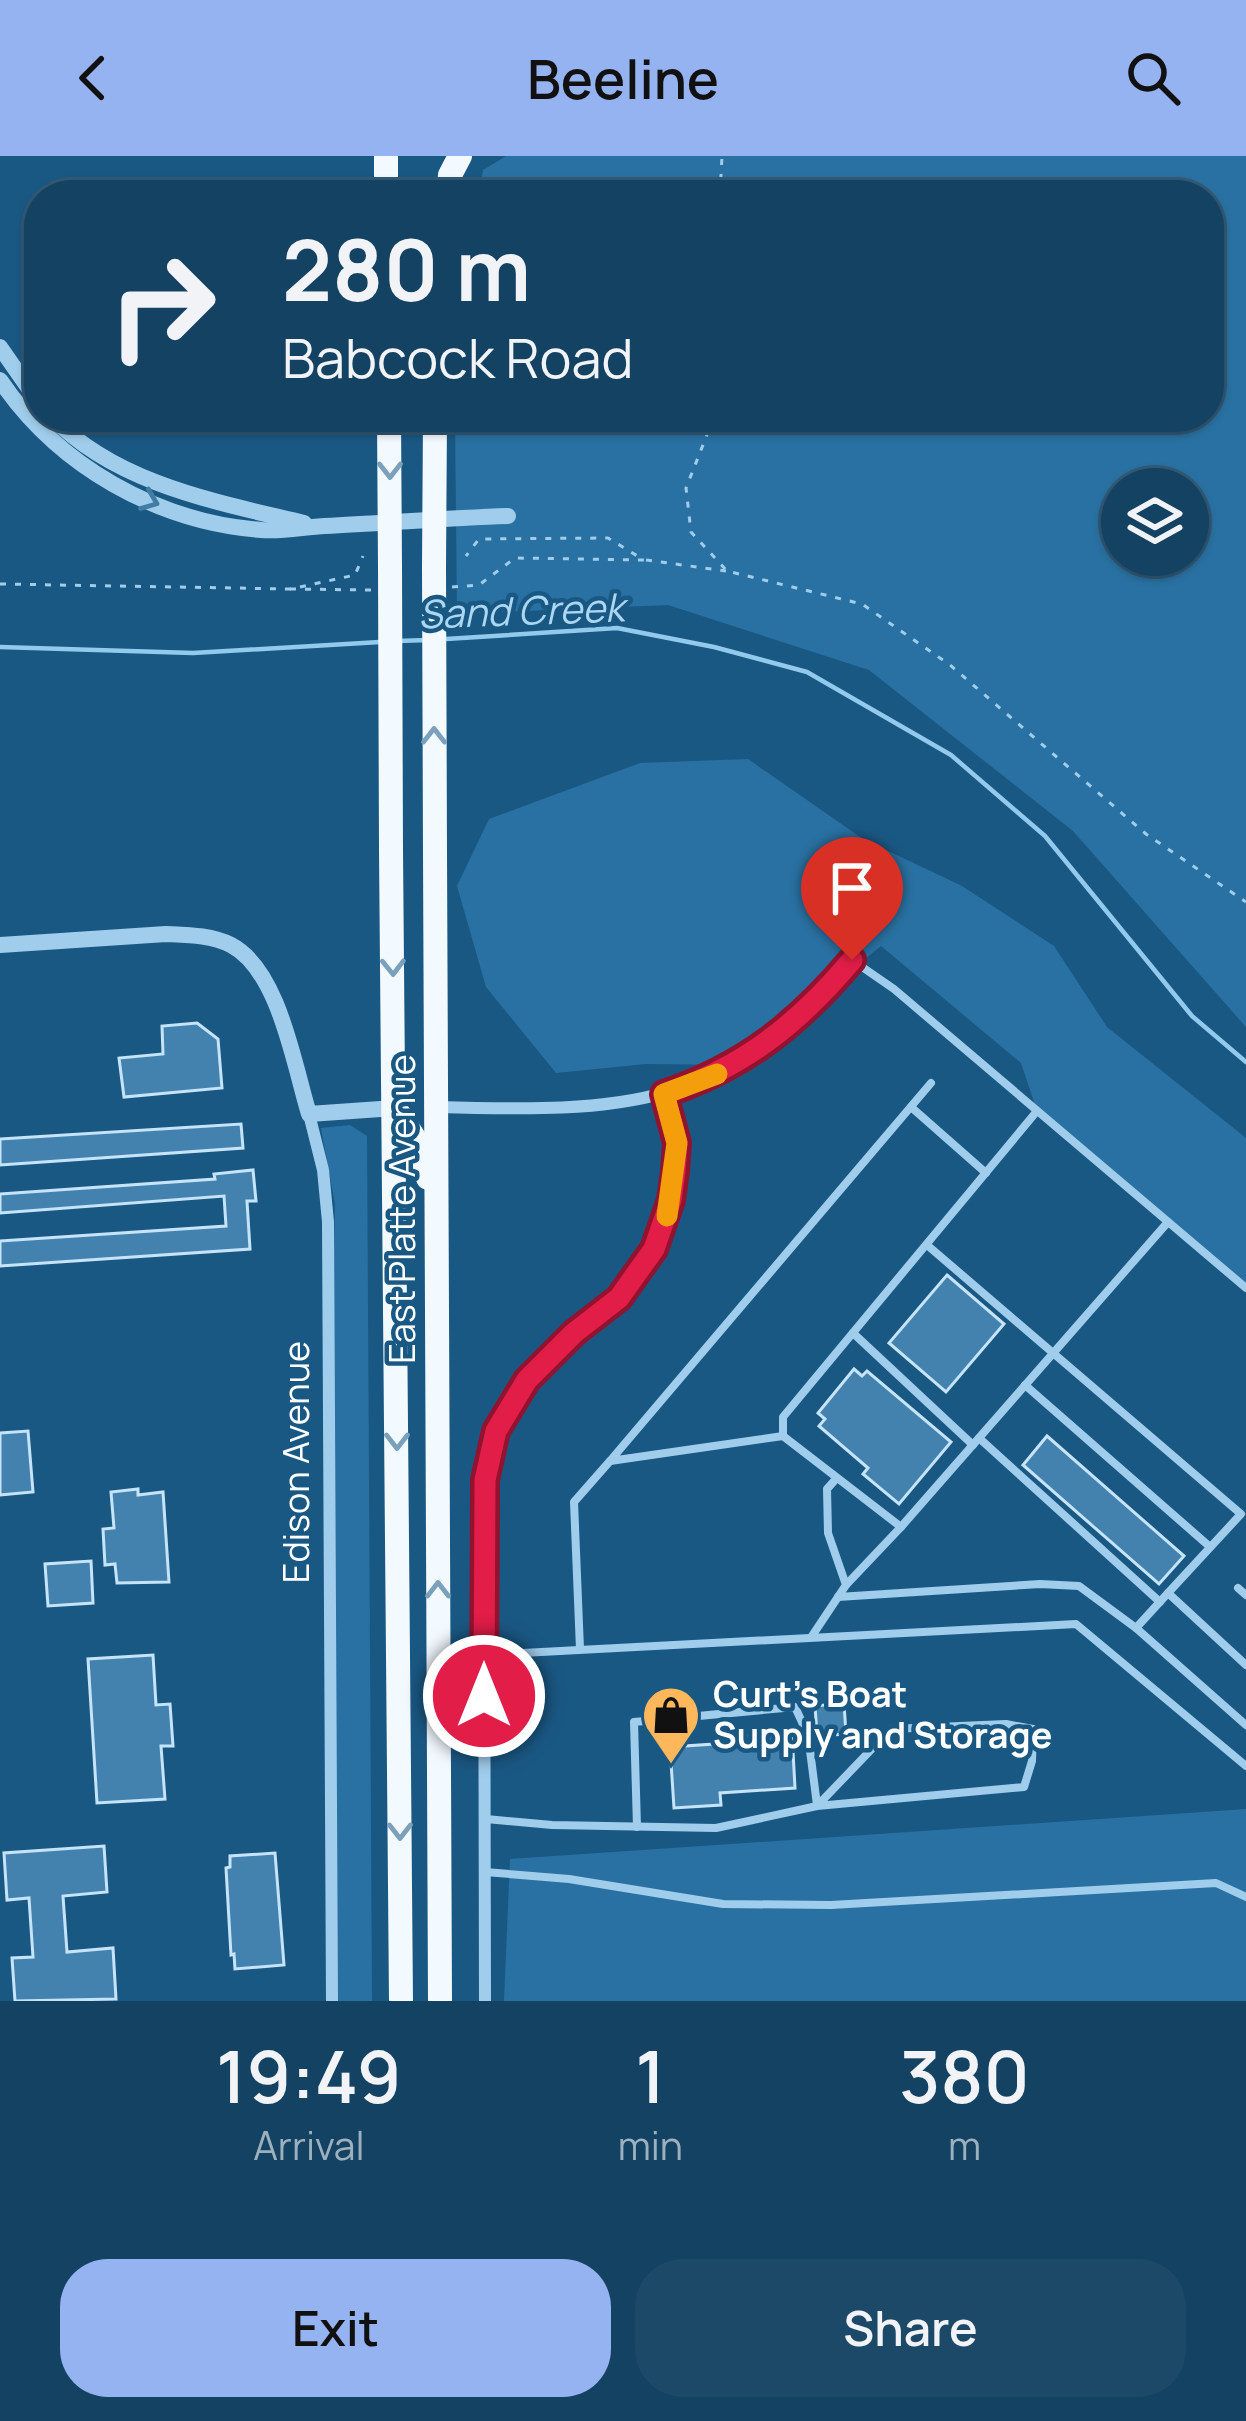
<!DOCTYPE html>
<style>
:root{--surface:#144263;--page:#1d4969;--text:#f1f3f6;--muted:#9db0be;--line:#335b78;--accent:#95b2f1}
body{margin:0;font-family:Manrope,sans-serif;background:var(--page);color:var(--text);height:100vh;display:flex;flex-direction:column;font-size:45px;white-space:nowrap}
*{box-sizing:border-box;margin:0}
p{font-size:39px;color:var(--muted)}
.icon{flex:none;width:66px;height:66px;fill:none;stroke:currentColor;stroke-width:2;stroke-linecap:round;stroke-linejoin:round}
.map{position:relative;height:1845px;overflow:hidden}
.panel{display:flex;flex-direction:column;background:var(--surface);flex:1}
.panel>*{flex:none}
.hud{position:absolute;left:24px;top:24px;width:1200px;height:252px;border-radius:48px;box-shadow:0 3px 9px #0004,0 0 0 3px var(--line);background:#144263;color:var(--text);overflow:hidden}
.buttons{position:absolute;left:1101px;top:312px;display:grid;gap:24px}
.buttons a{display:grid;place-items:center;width:108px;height:108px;border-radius:50%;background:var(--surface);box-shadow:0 3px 9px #0004,0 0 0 3px var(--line);font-size:60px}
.pin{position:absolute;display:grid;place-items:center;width:102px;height:102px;color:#fff;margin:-123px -51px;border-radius:50% 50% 50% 0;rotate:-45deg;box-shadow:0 0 12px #0007}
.pin .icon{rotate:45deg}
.me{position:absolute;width:132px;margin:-66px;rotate:0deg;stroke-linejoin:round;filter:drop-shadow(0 0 9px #0008)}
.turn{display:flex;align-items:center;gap:42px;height:252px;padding:0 60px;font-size:54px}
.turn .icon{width:156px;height:156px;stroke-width:2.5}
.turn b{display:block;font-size:84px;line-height:102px}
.eta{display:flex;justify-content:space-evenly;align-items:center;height:204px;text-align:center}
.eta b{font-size:72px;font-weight:600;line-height:84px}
.cta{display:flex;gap:24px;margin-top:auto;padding:24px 60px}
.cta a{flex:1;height:138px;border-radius:48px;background:var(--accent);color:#111;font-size:48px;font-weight:600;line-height:138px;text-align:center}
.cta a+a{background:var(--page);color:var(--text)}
header{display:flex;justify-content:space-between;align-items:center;height:156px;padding:0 60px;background:var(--accent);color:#111;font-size:54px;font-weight:600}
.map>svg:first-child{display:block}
</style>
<header><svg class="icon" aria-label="back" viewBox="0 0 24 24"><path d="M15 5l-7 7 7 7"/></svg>Beeline<svg class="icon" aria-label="search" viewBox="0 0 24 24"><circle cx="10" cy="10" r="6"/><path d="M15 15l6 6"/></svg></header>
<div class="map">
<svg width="1246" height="1845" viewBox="0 0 1246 1845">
<rect width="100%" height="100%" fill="#1a5884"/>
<!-- green -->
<g fill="#2971a2" fill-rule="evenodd">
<path d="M506 0H1246V871L1073 675 869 514 668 449 457 458 455 261H1209V39H479L483 14ZM1122 333H1188V399H1122Z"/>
<polygon points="748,603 863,683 962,730 1054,790 1107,871 1246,982 1246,1132 1037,955 1021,907 881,790 734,909 646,908 556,917 486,831 457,730 489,663 640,607"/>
<polygon points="350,969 367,980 372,1845 337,1845 329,1321 335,1048 321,972"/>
<polygon points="1246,1653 1246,1845 504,1845 510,1703"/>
</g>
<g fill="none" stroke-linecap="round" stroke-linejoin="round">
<!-- stream -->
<g stroke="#92caee" stroke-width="4.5">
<polyline points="446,483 617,472 714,491 807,516 951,599 1045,680 1192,860 1246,906"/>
<polyline points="398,485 428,484"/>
<polyline points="0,491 193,497 380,486"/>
</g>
</g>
<!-- building -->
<g fill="#4382ae" stroke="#c5e4f9" stroke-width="3">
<polygon points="197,867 218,883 222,932 124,941 119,902 163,898 162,870"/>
<polygon points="241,968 243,992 0,1009 0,983"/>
<polygon points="253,1014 256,1045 247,1045 250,1093 0,1110 0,1085 226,1070 224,1040 0,1057 0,1038 215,1023 214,1018"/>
<polygon points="947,1119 1004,1168 946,1236 889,1187"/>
<polygon points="854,1213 862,1220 867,1215 951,1286 899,1348 863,1318 868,1312 819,1270 825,1263 818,1257"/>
<polygon points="28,1275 33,1336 0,1339 0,1277"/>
<polygon points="1047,1280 1184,1400 1159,1428 1023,1309"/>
<polygon points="138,1333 138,1339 163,1336 169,1426 117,1427 115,1408 105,1409 103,1373 114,1372 111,1336"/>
<polygon points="91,1405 93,1447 48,1450 45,1408"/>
<polygon points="153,1499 156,1549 170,1548 173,1590 161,1590 165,1643 97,1647 88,1503"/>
<polygon points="844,1547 846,1578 817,1580 815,1550"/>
<polygon points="792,1577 795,1632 720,1637 721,1649 674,1652 670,1591 714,1588 714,1582"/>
<polygon points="104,1690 107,1736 63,1740 67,1796 113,1792 116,1843 15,1845 12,1802 33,1801 29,1742 7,1744 4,1697"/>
<polygon points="275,1697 284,1809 235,1813 234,1798 231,1799 226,1712 230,1711 230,1700"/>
</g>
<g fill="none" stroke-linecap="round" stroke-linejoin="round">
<!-- path -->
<g stroke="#a0cdec" stroke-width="3" stroke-dasharray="6 9" stroke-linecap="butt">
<polyline points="720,39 722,0"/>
<polyline points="714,261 686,332 691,376 727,415 862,448 950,509 1146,678 1246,746"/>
<polyline points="646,404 726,415"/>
<polyline points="0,428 291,433"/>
<polyline points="300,431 355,419 363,400"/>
<polyline points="452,431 479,429 515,402 644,404 608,382 479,383 466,400"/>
<polyline points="290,433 371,434"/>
</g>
<!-- service -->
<g stroke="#a0cdec" stroke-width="8">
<polyline points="852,804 894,833 1246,1132"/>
<polyline points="911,951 986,1017"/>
<polyline points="1037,955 783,1261 783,1280 901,1371 1168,1066"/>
<polyline points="927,1089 1241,1358 1168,1437"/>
<polyline points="853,1177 973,1289"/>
<polyline points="1025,1229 1209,1390"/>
<polyline points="783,1280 610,1305 931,927"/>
<polyline points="979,1282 1160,1446"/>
<polyline points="846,1429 901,1371"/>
<polyline points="1238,1432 1246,1439"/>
<polyline points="838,1441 1040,1428 1079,1430 1136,1472"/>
<polyline points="812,1480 846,1429 828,1377 827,1333 835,1324"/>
<polyline points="580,1493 574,1346 610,1305"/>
<polyline points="484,1499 1076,1468 1246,1610"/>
<polyline points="1246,1509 1168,1437 1136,1472 1246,1569"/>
<polyline points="486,1663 552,1669 716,1672 817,1650 1024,1631 1032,1605 1033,1573 1006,1568 891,1573 817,1650"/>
<polyline points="637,1671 634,1566 795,1551 808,1579 817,1649"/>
<polyline points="485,1716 569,1723 723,1748 831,1749 1216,1727 1246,1741"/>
</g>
<!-- minor -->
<g stroke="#a0cdec" stroke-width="12">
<path d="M437 951C623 956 724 956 852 804"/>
<polyline points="309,958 323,1014 328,1066 332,1845"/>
<path d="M485 1845 484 1349C487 1277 519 1221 575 1176 589 1164 606 1155 619 1142 657 1104 678 1045 677 991 676 974 669 955 664 937"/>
</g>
<!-- tertiary -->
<g stroke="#a0cdec" stroke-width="16">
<polyline points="0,191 39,247"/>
<path d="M0 224C58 310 157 366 261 374 282 376 304 371 325 370 386 367 447 362 508 360"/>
<path d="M52 261C116 328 217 346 304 367"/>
<path d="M0 789 166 778C188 779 211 779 231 789 279 814 294 909 309 958L395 952"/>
</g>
<!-- trunk -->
<g stroke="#f2f9ff" stroke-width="24">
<polyline points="386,0 386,39"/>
<polyline points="448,39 450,19 460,0"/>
<polyline points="389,261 390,411"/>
<polyline points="434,412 435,261"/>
<polyline points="391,694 401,1845"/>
<polyline points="435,697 440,1845"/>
<polyline points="395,952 420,991 428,1022"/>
</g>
<!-- trunk-bridge -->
<g stroke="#f2f9ff" stroke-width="24">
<polyline points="390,411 391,694"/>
<polyline points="434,412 435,697"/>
</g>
</g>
<!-- one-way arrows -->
<defs><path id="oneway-chevron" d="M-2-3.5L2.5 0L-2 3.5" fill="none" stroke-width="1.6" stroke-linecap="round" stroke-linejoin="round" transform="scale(3)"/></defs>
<g stroke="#7ba0bb">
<use href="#oneway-chevron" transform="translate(390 314) rotate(90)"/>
<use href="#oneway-chevron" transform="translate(434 580) rotate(-90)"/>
<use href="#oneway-chevron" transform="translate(393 811) rotate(89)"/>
<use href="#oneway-chevron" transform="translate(397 1285) rotate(90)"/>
<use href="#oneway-chevron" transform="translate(438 1434) rotate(-90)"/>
<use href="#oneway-chevron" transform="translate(400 1675) rotate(90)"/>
</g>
<use stroke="#427ba3" href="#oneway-chevron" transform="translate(150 345) rotate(22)"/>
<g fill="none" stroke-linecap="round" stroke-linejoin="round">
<!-- route casing -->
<g stroke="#92132f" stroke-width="30">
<path id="route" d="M484 1540 485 1324 496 1275 527 1224 574 1177 619 1142 654 1093 671 1044 675 1015 677 987 664 938C744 911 798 868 852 804"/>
</g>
<!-- route -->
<use href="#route" stroke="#e11d48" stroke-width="21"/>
<!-- slow -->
<polyline stroke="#f59e0b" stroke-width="21" points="667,1060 677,987 664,938 717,918"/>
</g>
<!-- icons -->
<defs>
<g id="shop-pin" transform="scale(3)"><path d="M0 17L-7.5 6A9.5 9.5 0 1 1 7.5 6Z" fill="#feb75b" stroke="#1a5884"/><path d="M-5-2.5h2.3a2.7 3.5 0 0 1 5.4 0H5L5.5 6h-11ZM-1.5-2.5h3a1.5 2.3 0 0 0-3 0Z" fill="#111"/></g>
</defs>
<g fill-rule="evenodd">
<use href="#shop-pin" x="671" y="1559"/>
</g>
<g text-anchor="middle" stroke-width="9" stroke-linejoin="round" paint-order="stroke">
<!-- street labels -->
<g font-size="36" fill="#fff" stroke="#1a5884">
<text transform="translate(402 1053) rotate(-90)" y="13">East Platte Avenue</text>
<text transform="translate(296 1306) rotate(-90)" y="13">Edison Avenue</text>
</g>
<!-- poi labels -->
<g font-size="36" font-weight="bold" fill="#fff" stroke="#1a5884" text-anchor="start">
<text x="713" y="1551">Curt's Boat<tspan x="713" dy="41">Supply and Storage</tspan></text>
</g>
<!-- water labels -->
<g font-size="39" font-style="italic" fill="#abd7f3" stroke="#1a5884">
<text transform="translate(521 455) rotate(-2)" y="14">Sand Creek</text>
</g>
</g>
</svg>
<div class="buttons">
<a><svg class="icon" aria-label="layers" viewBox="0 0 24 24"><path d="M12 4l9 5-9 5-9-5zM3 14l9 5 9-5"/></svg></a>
</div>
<div class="pin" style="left:852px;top:804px;background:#d93025"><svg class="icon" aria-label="arrive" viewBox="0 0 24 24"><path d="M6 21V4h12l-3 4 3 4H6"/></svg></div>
<svg class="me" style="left:484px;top:1540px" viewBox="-20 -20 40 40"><circle r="17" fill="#e11d48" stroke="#fff" stroke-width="3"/><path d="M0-11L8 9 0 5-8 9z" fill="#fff"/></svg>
<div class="hud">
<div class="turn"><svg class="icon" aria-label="right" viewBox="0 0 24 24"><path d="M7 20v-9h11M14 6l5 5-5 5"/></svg><div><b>280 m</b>Babcock Road</div></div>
</div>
</div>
<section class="panel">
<div class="eta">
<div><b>19:49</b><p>Arrival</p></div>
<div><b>1</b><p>min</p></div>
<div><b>380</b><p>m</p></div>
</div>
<div class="cta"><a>Exit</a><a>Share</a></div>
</section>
